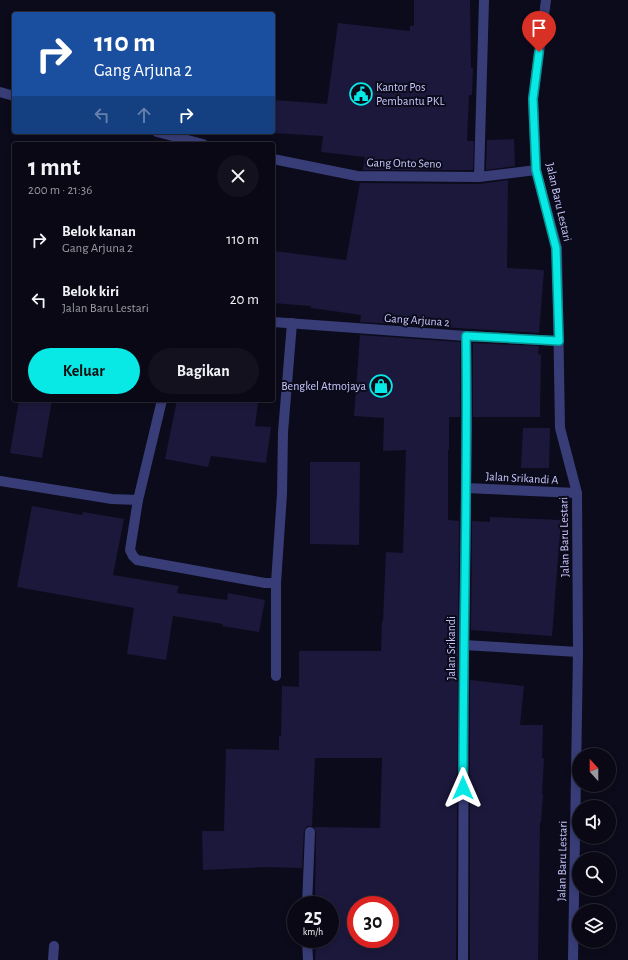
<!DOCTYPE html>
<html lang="id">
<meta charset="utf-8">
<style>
:root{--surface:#090814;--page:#12111d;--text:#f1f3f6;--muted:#999aa0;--line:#292934;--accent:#08e8e5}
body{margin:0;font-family:"Alegreya Sans",sans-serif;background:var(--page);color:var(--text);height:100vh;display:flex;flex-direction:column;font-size:15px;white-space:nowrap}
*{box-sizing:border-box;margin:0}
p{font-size:13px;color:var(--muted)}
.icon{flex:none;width:22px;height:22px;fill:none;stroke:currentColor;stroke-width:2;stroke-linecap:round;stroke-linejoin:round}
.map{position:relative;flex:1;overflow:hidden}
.panel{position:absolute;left:12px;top:142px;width:263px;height:260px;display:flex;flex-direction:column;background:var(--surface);border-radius:4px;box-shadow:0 2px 6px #0003,0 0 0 1px var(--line)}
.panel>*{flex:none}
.guide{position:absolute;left:12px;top:12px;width:263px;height:122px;border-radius:4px;box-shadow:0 2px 6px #0003,0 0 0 1px var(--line);background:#1a4fa0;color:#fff;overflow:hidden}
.needle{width:26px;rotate:339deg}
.buttons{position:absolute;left:572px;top:748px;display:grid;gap:8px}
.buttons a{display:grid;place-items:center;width:44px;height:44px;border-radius:50%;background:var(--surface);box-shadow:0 2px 6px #0003,0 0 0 1px var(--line);font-size:20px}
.speed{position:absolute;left:287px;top:896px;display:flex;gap:8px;font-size:20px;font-weight:700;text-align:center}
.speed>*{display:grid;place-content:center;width:52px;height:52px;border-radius:50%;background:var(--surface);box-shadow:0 2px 6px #0003,0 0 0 1px var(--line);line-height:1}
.speed small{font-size:10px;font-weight:400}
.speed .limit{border:6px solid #d22;background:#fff;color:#111}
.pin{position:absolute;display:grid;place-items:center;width:34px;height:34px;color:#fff;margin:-41px -17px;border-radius:50% 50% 50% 0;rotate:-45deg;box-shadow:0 0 4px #0007}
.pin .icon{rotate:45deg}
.me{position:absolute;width:44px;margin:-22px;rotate:0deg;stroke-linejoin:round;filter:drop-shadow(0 0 3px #0008)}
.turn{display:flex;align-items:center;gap:14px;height:84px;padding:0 16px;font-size:18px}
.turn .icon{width:52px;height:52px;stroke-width:2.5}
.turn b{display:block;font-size:28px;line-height:34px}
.lanes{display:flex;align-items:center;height:38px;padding:0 16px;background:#0003;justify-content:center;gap:20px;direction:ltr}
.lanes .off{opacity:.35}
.round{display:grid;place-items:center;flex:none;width:42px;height:42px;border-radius:21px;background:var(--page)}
.summary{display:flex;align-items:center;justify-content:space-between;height:68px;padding:0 16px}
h1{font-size:24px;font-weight:700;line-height:30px}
.button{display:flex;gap:8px;margin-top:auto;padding:8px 16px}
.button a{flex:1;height:46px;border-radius:24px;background:var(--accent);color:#111;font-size:16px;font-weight:700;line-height:46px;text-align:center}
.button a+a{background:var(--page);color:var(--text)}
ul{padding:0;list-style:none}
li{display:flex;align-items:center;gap:12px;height:60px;padding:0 16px}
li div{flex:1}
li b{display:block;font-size:15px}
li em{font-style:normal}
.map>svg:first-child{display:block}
</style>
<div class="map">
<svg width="628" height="960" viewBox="0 0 628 960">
<rect width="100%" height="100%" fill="#0c0b1b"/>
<!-- building -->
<g fill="#1b183b" fill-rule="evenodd">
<polygon points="414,0 470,0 471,68 473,68 472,95 469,95 467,141 474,141 473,170 363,170 365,157 321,152 323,136 273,133 273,100 327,104 338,23 410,31 410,26 414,26"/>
<polygon points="514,139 515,166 486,170 487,140"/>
<polygon points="508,180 507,268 544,270 539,333 360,322 361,315 311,308 311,306 273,303 273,251 346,260 360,183 479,184"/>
<path d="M360 335 460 342V417H449V450H448V520L459 521 456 960H315L316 939H330V905H315L316 832 314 827 380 828 382 758H315L312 826H307L304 831 302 868 265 867 203 870 202 831H224L226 749 279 750V736H281L282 686 299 687V651H381L382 621H383L386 552 403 553 406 450 383 451 384 418 354 416ZM356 905H390V939H356Z"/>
<polygon points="473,343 539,346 538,354 541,355 540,417 473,417"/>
<polygon points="19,400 52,400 42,458 10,453"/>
<polygon points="177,400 239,400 258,402 255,426 271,427 266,463 211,456 208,467 165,459"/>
<polygon points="523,428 550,428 549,468 521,468"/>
<polygon points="310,462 360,462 359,545 310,544"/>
<polygon points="32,506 82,515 83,512 124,519 113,575 179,586 177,593 227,600 228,593 265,600 259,632 222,626 223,624 173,616 166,660 127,654 134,608 17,587"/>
<polygon points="490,517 561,520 552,636 471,630 472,521 490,522"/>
<polygon points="470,680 524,686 520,725 543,725 542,758 544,758 542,794 543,794 541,822 540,822 538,960 470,960"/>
</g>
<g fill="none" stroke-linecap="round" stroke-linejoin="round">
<!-- street -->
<g stroke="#383d78" stroke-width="10">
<polyline points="546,0 533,99 536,170 557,248 560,428 577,493 578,652 573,960"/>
<polyline points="0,92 14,96"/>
<polyline points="157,132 203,144"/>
<polyline points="273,159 357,176 479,177 536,170"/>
<polyline points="479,177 484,0"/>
<polyline points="273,322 466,336 559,341"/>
<polyline points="0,481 112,499 138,500 162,400"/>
<polyline points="466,488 577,493"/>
<polyline points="138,500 130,550 133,556 137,560 265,583 276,583 282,494 283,432 292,323"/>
<polyline points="276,583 276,676"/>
<polyline points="464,645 578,652"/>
<polyline points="307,905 310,832"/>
<polyline points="307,939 308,960"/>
<polyline points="53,960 54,946"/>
<polyline points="463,960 464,645 467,424 466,336"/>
</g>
</g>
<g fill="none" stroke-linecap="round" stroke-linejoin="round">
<!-- route casing -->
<g stroke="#059795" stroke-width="10">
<path id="route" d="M463 788C463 637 468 487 466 336L559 341 556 248 536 170 533 99 539 52"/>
</g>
<!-- route -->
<use href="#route" stroke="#08e8e5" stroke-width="7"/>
</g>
<!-- icons -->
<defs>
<g id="civic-ring" transform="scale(1.15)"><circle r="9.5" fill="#0c0b1b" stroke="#08e8e5" stroke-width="1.5"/><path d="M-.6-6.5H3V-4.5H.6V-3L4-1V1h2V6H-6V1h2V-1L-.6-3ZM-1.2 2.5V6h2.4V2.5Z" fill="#08e8e5"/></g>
<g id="shop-ring" transform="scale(1.15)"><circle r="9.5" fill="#0c0b1b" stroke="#08e8e5" stroke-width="1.5"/><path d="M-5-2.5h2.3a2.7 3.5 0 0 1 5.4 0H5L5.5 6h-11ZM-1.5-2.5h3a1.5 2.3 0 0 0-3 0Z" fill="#08e8e5"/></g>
</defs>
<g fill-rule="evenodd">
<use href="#civic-ring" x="361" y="94"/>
<use href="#shop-ring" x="381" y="386"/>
</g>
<g text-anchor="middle" stroke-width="4" stroke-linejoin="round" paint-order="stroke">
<!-- poi labels -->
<g font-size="12" fill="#c7c7fd" stroke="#0c0b1b" text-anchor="start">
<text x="376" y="91">Kantor Pos<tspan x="376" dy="14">Pembantu PKL</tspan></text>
<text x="366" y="390" text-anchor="end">Bengkel Atmojaya</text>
</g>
<!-- street labels -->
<g font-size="12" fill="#c7c7fd" stroke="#0c0b1b">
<text transform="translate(404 163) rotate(1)" y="4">Gang Onto Seno</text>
<text transform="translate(559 202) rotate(77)" y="4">Jalan Baru Lestari</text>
<text transform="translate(417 320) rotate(4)" y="4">Gang Arjuna 2</text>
<text transform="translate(522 478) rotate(3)" y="4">Jalan Srikandi A</text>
<text transform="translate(564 537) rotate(-91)" y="4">Jalan Baru Lestari</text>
<text transform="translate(451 648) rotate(-90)" y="4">Jalan Srikandi</text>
<text transform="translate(562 861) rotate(-89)" y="4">Jalan Baru Lestari</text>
</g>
</g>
</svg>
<div class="buttons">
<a><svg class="needle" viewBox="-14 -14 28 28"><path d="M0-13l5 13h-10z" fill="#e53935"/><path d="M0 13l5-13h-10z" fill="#999aa0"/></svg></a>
<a><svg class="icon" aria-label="sound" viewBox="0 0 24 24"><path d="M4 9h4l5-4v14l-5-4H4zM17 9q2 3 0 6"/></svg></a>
<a><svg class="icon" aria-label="search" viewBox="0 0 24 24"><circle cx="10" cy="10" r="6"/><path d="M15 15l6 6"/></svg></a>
<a><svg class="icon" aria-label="layers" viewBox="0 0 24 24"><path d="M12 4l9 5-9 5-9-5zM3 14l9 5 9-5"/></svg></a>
</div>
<div class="speed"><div>25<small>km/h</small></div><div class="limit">30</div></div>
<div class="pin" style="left:539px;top:52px;background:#d93025"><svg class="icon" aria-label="arrive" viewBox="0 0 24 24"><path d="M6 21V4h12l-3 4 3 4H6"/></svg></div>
<svg class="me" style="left:463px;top:788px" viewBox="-20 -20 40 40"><path d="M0-17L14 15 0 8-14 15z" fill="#08e8e5" stroke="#fff" stroke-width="4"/></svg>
<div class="guide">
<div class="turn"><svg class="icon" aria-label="right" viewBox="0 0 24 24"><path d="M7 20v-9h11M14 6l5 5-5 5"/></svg><div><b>110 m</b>Gang Arjuna 2</div></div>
<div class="lanes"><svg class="icon off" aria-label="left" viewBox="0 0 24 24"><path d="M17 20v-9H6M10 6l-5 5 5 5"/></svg><svg class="icon off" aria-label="ahead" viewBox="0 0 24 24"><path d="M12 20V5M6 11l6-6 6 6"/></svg><svg class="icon" aria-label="right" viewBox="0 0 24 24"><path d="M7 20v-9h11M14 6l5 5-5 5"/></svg></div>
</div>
<section class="panel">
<div class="summary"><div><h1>1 mnt</h1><p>200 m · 21:36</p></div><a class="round"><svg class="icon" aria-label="close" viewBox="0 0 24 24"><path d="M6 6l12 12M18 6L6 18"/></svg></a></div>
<ul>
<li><svg class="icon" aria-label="right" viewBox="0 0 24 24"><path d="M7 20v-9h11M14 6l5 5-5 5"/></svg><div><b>Belok kanan</b><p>Gang Arjuna 2</p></div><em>110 m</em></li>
<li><svg class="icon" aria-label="left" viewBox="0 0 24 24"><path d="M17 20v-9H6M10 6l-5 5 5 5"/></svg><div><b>Belok kiri</b><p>Jalan Baru Lestari</p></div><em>20 m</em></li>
</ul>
<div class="button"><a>Keluar</a><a>Bagikan</a></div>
</section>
</div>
